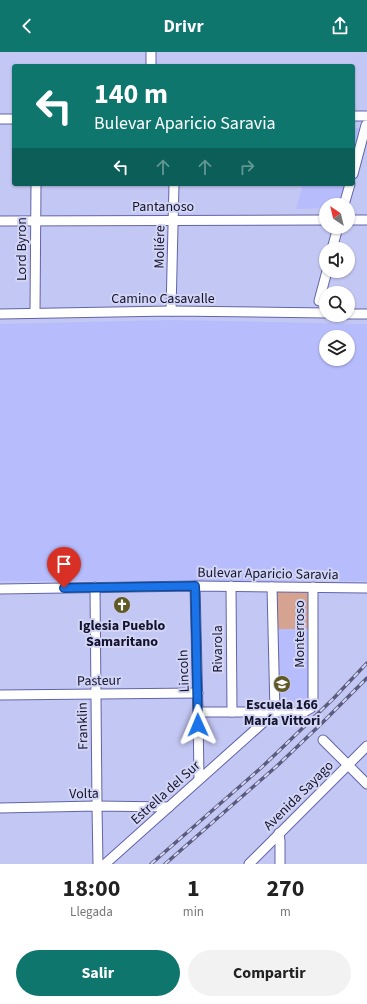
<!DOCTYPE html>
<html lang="es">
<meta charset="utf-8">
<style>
:root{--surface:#fff;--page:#f2f2f2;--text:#222;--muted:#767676;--accent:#0f766e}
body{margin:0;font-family:"Source Sans 3",sans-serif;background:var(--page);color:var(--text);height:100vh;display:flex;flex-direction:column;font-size:15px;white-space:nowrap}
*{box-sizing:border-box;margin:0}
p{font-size:13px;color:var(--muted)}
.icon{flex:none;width:22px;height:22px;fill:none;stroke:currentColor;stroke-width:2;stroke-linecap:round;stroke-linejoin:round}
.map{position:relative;height:812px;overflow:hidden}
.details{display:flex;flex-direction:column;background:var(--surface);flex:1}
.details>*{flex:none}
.hud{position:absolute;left:12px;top:12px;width:343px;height:122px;border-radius:4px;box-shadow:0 1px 3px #0004;background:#0f766e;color:#fff;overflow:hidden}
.needle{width:26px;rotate:325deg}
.fabs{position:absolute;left:319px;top:146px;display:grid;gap:8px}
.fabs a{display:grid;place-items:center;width:36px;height:36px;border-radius:50%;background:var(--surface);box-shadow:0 1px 3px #0004;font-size:20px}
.pin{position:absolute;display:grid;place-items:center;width:34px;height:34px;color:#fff;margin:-41px -17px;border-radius:50% 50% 50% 0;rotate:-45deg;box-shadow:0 0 4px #0007}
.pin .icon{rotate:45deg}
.me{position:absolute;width:44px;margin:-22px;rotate:359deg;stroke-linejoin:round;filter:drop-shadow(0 0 3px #0008)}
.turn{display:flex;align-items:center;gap:14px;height:84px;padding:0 16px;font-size:18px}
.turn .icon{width:52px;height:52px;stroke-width:2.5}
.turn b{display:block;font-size:28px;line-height:34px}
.lanes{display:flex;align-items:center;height:38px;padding:0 16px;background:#0003;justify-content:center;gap:20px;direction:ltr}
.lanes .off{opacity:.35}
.eta{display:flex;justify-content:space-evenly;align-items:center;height:68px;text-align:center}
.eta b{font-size:24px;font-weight:700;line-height:28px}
.action{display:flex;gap:8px;margin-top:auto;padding:8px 16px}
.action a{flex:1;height:46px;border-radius:24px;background:var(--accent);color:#fff;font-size:16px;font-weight:700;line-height:46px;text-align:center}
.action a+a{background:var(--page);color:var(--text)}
header{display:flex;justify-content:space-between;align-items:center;height:52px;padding:0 16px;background:var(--accent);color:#fff;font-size:18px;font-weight:700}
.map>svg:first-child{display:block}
</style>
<header><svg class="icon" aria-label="back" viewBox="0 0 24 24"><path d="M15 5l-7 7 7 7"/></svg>Drivr<svg class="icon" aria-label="share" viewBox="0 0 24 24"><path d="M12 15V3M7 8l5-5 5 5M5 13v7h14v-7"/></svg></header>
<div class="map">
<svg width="367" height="812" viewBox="0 0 367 812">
<rect width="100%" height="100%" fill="#c3c7f4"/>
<!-- built -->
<g fill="#b7bcfd" fill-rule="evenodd">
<polygon points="353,76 362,76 353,107"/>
<polygon points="303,132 346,132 340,153 326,153 326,156 296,157"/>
<path d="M171 268 367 272V529H0V272ZM326 285H348V307H326Z"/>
<polygon points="278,577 307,577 308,650 278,650"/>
</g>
<!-- green -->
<polygon fill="#d5a390" points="276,539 310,540 310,577 275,577"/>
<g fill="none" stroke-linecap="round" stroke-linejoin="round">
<!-- minor casing -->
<g stroke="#6264a8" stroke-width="11">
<g id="minor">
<polyline points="151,14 151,0"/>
<polyline points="353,64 367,64"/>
<polyline points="0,67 14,67"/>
<polyline points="353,122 366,73"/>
<polyline points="344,153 350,132"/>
<polyline points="348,168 367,168"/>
<polyline points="0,169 326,168"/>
<polyline points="332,197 338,175"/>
<polyline points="319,249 327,219"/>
<polyline points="171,259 174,132"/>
<polyline points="35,261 36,132"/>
<polyline points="0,262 171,259 326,261"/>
<polyline points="348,262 367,262"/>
<polyline points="195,534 198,660 199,727"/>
<polyline points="231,534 232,660"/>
<polyline points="95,535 97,754 98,812"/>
<polyline points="0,537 195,534 367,536"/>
<polyline points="0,643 198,641"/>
<polyline points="198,660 304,660 311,656 313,652 313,535"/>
<polyline points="323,688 367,732"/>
<polyline points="0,756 97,754 169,755"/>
<polyline points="279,781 280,789 280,812"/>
<polyline points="105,812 275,660 272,535"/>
<polyline points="249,812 367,694"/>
</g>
</g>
<!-- minor -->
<use href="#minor" stroke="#fff" stroke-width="9"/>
<!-- rail casing -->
<g stroke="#5a5b7e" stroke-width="3.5">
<g id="rail">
<polyline points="151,812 262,715 333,647 367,611"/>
<polyline points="165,812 278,713 320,673 367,626"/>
</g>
</g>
<!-- rail -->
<use href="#rail" stroke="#d2d5f4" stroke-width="2" stroke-dasharray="6" stroke-linecap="butt"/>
</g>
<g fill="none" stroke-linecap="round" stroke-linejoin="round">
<!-- route casing -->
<g stroke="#114b97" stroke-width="10">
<polyline id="route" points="64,536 195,534 198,673"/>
</g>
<!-- route -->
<use href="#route" stroke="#1a73e8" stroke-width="7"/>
</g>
<!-- icons -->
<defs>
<g id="church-disc" transform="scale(0.9)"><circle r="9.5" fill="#615925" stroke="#d2d5f4"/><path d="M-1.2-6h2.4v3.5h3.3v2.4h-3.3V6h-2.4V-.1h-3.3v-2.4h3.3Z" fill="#fff"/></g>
<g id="school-disc" transform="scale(0.9)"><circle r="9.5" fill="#615925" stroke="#d2d5f4"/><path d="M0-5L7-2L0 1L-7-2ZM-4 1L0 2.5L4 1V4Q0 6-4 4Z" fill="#fff"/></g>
</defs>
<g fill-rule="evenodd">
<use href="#church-disc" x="122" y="553"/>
<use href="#school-disc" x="282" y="632"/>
</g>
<g text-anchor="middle" stroke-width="4" stroke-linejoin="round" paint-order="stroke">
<!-- street labels -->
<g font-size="14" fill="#13132e" stroke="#d2d5f4">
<text x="163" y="159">Pantanoso</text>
<text transform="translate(159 195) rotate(-89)" y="5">Moliére</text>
<text transform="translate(21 197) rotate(-90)" y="5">Lord Byron</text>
<text x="163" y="251">Camino Casavalle</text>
<text transform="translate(268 521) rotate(1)" y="5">Bulevar Aparicio Saravia</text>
<text transform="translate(299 582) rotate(-90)" y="5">Monterroso</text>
<text transform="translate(217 597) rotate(-90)" y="5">Rivarola</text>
<text transform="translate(183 619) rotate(-92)" y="5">Lincoln</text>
<text transform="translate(99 628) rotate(-1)" y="5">Pasteur</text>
<text transform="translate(82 674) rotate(-91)" y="5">Franklin</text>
<text transform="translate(165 740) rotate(-42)" y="5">Estrella del Sur</text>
<text transform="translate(84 741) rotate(-1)" y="5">Volta</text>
<text transform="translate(298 743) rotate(-45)" y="5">Avenida Sayago</text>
</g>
<!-- poi labels -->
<g font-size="14" font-weight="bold" fill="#13132e" stroke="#d2d5f4">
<text x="122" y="578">Iglesia Pueblo<tspan x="122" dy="16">Samaritano</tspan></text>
<text x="282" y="657">Escuela 166<tspan x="282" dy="16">María Vittori</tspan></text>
</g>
</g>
</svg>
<div class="fabs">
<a><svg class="needle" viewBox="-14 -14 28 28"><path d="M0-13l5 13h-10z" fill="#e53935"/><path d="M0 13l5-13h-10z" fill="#767676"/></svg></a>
<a><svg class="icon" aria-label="sound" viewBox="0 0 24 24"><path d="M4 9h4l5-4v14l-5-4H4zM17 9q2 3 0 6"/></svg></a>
<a><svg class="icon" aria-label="search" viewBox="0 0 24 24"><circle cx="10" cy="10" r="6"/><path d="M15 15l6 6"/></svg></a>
<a><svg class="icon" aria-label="layers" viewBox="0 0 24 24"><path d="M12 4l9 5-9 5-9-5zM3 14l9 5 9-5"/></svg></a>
</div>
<div class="pin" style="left:64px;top:536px;background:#d93025"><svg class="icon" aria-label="arrive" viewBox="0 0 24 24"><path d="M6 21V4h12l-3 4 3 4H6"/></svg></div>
<svg class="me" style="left:198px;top:673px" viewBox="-20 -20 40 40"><path d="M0-17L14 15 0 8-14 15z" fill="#1a73e8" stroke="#fff" stroke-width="4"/></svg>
<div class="hud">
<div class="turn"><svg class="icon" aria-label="left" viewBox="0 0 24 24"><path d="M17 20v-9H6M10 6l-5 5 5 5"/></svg><div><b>140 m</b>Bulevar Aparicio Saravia</div></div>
<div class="lanes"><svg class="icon" aria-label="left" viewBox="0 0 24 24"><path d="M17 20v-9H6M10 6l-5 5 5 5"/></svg><svg class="icon off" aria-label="ahead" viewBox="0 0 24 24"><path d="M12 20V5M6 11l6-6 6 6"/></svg><svg class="icon off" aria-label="ahead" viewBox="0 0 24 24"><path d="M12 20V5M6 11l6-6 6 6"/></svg><svg class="icon off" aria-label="right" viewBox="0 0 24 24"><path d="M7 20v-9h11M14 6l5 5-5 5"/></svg></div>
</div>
</div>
<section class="details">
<div class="eta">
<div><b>18:00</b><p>Llegada</p></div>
<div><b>1</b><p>min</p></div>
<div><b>270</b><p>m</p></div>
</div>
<div class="action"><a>Salir</a><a>Compartir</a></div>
</section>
